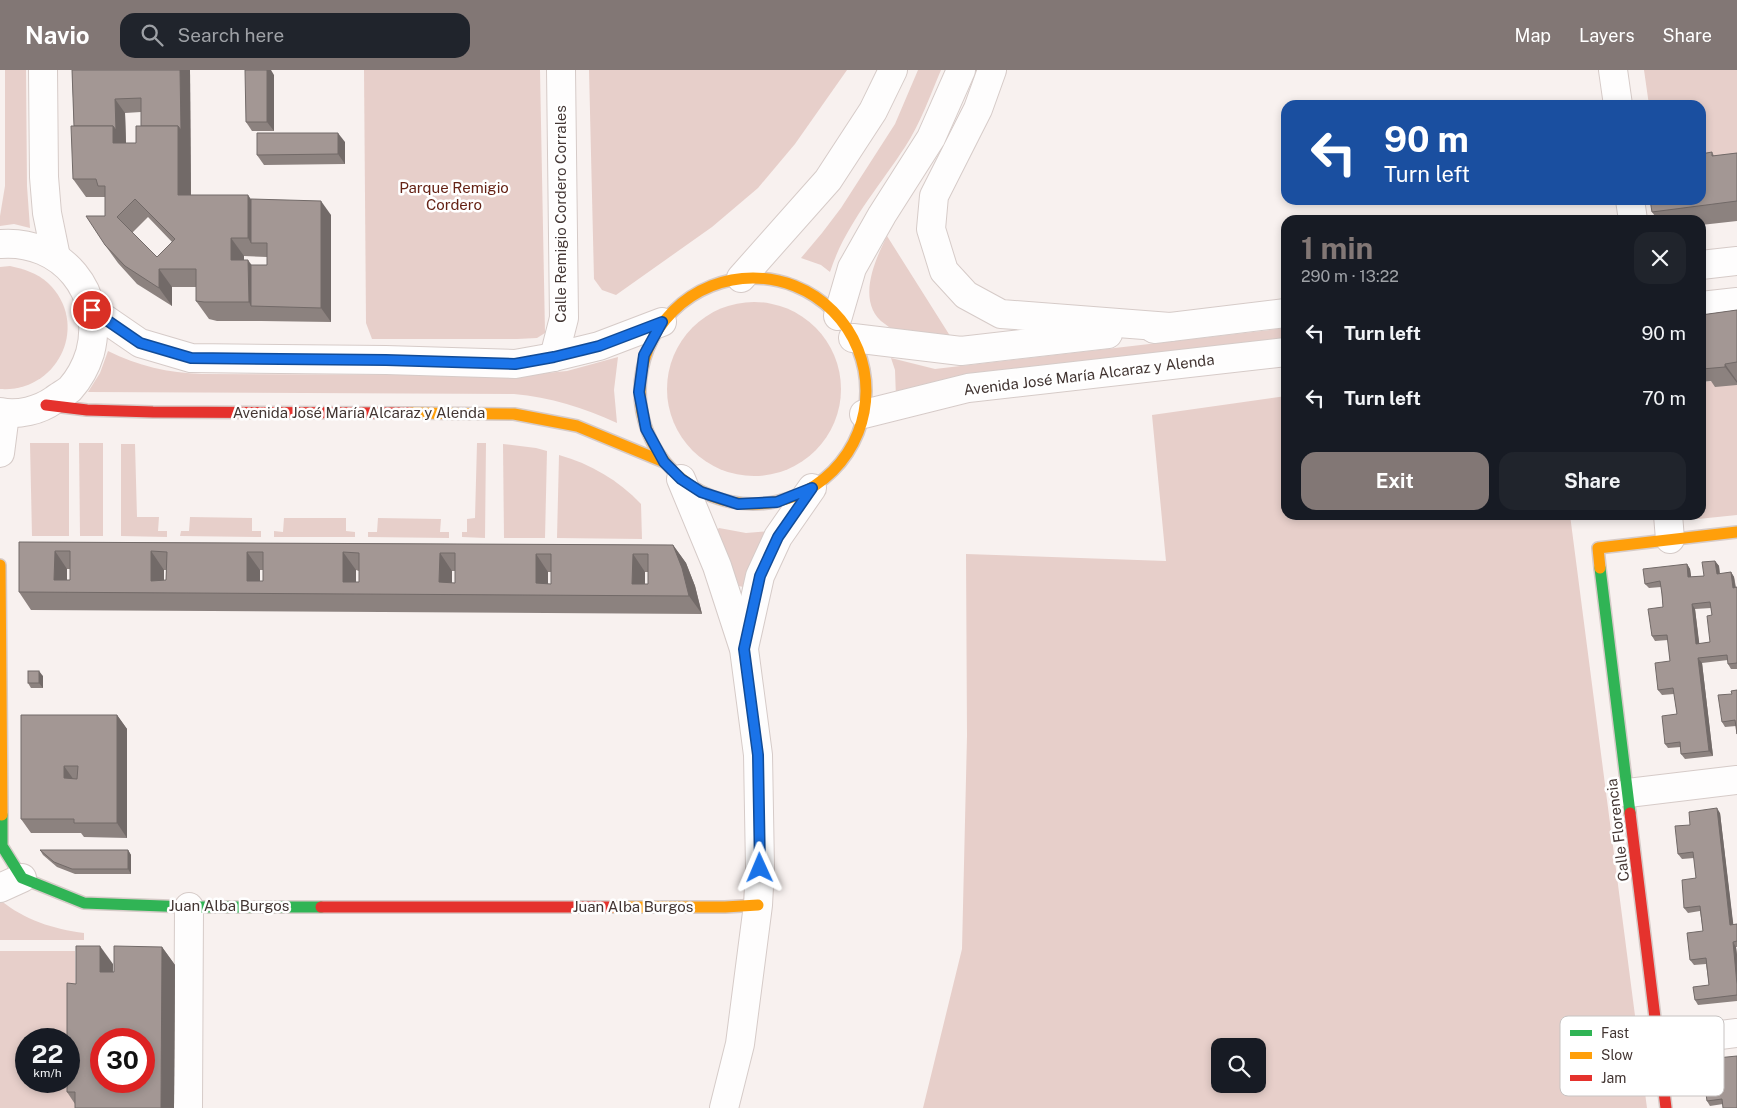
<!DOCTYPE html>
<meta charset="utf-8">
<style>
:root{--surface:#171b24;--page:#20242c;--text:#f1f3f6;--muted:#9ea1a6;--accent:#827775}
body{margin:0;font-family:"Public Sans",sans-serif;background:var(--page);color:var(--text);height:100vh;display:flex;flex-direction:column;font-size:19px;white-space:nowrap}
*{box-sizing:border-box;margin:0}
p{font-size:16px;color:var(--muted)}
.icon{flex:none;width:28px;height:28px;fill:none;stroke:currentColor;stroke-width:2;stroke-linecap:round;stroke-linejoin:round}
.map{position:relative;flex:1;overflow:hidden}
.side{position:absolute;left:1281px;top:145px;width:425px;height:305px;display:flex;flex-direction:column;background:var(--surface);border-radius:15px;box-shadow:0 2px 8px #0003}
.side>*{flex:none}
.guide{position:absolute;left:1281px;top:30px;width:425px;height:105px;border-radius:15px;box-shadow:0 2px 8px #0003;background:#1a4fa0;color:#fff;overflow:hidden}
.buttons{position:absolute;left:1211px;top:968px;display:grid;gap:10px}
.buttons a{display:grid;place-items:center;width:55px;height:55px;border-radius:10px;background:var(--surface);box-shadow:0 2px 8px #0003;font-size:25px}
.speed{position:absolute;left:15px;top:958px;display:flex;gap:10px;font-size:25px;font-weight:700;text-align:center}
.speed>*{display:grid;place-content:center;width:65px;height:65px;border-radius:50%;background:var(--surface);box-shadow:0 2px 8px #0003;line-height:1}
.speed small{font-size:12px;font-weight:400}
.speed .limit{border:8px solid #d22;background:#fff;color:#111}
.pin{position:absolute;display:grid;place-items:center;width:42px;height:42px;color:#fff;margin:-21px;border:2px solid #fff;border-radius:50%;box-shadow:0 1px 5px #0007}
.me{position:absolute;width:55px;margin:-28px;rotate:359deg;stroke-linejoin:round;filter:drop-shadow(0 0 4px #0008)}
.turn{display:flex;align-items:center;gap:18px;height:105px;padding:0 20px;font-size:22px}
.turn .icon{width:65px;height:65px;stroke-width:2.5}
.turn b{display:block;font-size:35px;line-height:42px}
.round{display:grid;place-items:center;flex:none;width:52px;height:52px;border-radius:15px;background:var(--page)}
.summary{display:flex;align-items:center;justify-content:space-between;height:85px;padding:0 20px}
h1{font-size:30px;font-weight:700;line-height:38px;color:var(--accent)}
.action{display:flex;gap:10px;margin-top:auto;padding:10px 20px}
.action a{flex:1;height:58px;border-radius:15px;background:var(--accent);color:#fff;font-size:20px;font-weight:700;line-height:58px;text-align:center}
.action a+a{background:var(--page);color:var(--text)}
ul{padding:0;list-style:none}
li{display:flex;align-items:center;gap:15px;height:65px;padding:0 20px}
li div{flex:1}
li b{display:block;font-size:19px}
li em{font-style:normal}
header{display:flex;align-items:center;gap:30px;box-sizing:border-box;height:70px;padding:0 25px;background:var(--accent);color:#fff}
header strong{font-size:24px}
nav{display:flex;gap:28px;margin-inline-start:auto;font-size:18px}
.search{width:350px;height:45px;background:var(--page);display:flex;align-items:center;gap:12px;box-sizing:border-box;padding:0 18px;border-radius:15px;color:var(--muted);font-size:19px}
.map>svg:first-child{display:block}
</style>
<header>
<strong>Navio</strong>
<div class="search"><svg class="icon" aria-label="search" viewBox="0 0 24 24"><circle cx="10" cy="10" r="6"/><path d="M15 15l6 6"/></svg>Search here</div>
<nav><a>Map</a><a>Layers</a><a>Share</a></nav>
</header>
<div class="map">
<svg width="1737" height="1038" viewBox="0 0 1737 1038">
<rect width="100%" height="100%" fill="#f8f1ef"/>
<!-- green -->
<g fill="#e7cfca" fill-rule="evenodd">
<polygon points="5,0 26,0 27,116 30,158 14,154 0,156 0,146 5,116"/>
<polygon points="364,0 540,0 545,263 537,268 517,269 372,269 366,253"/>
<polygon points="589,0 847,0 795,74 758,118 712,157 616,225 602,220 594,209"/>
<path d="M918 0H941C930 26 920 54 905 77 879 117 845 155 830 202L821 195 801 188 822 163 841 138 895 54Z"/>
<polygon points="1644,0 1737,0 1737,103 1701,101 1701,35 1649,35"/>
<path d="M887 166 952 269C933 266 913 265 895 260 891 259 888 256 885 254 855 233 875 190 887 166Z"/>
<path d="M10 196C24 199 37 203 48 213 91 254 58 323 0 319V197Z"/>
<circle cx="754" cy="319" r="87"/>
<polygon points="1286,258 1286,270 896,328 895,300 891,288 935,299"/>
<path d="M108 281C138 296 168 303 202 304L525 305 567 301 618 287 614 320 617 353C584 338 550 327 514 324L88 322 100 303Z"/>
<polygon points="1714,311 1737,315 1737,445 1698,449 1693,445 1701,445 1701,312"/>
<path d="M1286 326V445H1570L1647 1038H923L962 879 967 666 966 484 1166 491 1152 345ZM1220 976H1258V1014H1220Z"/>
<polygon points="30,373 69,373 69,466 32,466"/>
<polygon points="79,373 103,373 103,466 80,466"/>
<polygon points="477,373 486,373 485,468 462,467 462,462 467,462 467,449 475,448"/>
<polygon points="121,374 135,374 137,447 159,447 158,461 167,461 167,467 121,466"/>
<polygon points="503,374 536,378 547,381 545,468 504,468"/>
<path d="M559 385C591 394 618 410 641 434L642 469 557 468Z"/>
<polygon points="190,447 252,448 252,461 261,461 261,467 180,466 181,461 189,461"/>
<polygon points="284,448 346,448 346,461 355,462 355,467 274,467 274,461 283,462"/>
<polygon points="378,448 441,449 440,462 449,462 449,468 368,467 368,462 377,462"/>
<polygon points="719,458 746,463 771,461 743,517 739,516 717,460"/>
<path d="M0 830C25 850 53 859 84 863V870H0Z"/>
<path d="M0 881H75L77 1038H0ZM26 969H69V1011H26Z"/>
</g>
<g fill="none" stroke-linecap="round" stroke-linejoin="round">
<!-- street casing -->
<g stroke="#d6cbc8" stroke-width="30">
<g id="street">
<polyline points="43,0 44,107 47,143 56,187"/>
<polyline points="992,0 978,39 934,126 931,159 944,201 966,225 1001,244 1170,257"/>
<polyline points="1613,0 1618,35"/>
<polyline points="1630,130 1633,150"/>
<path d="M0 174C62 169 106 223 90 283 86 296 79 309 70 319 65 323 59 326 54 330 40 340 18 346 0 342"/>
<polyline points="1701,195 1737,191"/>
<polyline points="741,208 828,110 873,41 893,0"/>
<polyline points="1701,236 1737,232"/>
<polyline points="92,240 140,273 191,288 386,290 515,294 554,287 599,276 662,252"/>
<polyline points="838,246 852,198 882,145 931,68 961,0"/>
<polyline points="1154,259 1286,243"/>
<polyline points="853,268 961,281 1108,264"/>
<polyline points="554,287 564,248 561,0"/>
<polyline points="864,344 968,318 1286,282"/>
<polyline points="0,383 5,344"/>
<polyline points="681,409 717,496 744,579 758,685 760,798 758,835 740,974 724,1038"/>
<polyline points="1668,445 1670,469"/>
<polyline points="744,578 760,506 778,467 812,418"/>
<polyline points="1628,723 1737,710"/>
<polyline points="0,818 22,808"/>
<polyline points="1658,973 1737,963"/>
<polyline points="188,1038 189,837"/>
</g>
</g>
<!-- fast casing -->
<g stroke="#d6cbc8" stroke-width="14">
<g id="fast">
<polyline points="1600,498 1630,743"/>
<polyline points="2,745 2,776 22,808 84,833 189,837 321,837"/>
</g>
</g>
<!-- slow casing -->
<g stroke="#d6cbc8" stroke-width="14">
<g id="slow">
<circle cx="753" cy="321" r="113"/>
<polyline points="410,343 514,344 577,356 664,392"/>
<polyline points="0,495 2,745"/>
<polyline points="1600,498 1598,478 1737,462"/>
<polyline points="611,837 725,837 758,835"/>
</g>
</g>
<!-- jam casing -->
<g stroke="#d6cbc8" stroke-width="14">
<g id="jam">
<polyline points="46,335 87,340 153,342 410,343"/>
<polyline points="1630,743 1666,1038"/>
<polyline points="321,837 611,837"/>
</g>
</g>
<!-- street -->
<use href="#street" stroke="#fefdfd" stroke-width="28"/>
<!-- fast -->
<use href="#fast" stroke="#30b455" stroke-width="11"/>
<!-- slow -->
<use href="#slow" stroke="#ff9f0a" stroke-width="11"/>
<!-- jam -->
<use href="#jam" stroke="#e5322d" stroke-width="11"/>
</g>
<!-- wall -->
<g fill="#8c827f" fill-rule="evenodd">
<path d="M72 0H190L191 125 251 129 331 145V252L261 251H217L209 249 196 231V217H172V236L137 214 118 193 105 175V127H86L73 109 74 56ZM141 42V56L136 73H126L125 43ZM148 147 172 172 157 187 132 163ZM244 186 267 187V195H251L244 190Z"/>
<polygon points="274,5 274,61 252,61 246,52"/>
<polygon points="345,72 345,94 264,95 257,85"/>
<polygon points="1712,82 1714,86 1737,83 1737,151 1701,155 1701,150 1658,150 1652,142"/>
<polygon points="1737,240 1737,315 1715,317 1711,311 1701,312 1701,245"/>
<path d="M19 472 673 475 686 493 695 516 702 544 31 540 19 522ZM67 499H70V510H67ZM164 500H166V510L164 511ZM260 500H263V511H260ZM356 500 359 501V512H356ZM452 501H455V513H452ZM548 502H551V514H548ZM645 502H648V514H645Z"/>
<path d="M1715 491 1719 496 1720 504 1731 502 1734 507 1736 517H1737V599H1731L1728 594V590L1702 593 1713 686 1685 689 1681 684V677L1668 678 1665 674 1677 644 1674 624 1662 625 1658 620 1670 591 1668 570 1655 571 1652 566 1663 537 1661 517 1649 518 1645 514 1687 494 1690 499 1691 507 1704 506ZM1711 538 1712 545 1710 572 1699 574 1695 539Z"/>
<polygon points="43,606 43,618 31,618 28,613"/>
<polygon points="1737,620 1737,665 1736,656 1725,657 1722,652 1732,624"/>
<polygon points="21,645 117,645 127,659 127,768 84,767 81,763 31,763 21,749"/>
<polygon points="1720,743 1733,855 1737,854 1737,877 1736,877 1737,885 1737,931 1698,935 1695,930 1709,915 1706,894 1694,895 1690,890 1703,861 1700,841 1688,843 1684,838 1696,808 1694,788 1682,789 1678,784 1690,755"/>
<polygon points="40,780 128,780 131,785 131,804 75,804 57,797 43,785"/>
<polygon points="162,877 175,895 174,1038 75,1038 75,1034 67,1022 76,914 113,894 113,902"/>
<polygon points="1719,1001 1723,1034 1710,1036 1707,1031"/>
</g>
<!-- shaded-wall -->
<g fill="#726a68">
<polygon points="180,0 190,0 191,143 178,125 178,56"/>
<polygon points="267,0 271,0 274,5 274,61 267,52"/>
<polygon points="115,29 125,43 126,74 113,73 113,56"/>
<polygon points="338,63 345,72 345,94 338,84"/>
<polygon points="248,125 261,143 251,173 248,168"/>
<polygon points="321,131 331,145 331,252 321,238"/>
<polygon points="231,168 244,186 244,208 231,190"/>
<polygon points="248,190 261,208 251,236 249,232"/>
<polygon points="159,199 172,217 172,236 159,218"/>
<polygon points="1725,294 1737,311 1737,313 1725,297"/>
<polygon points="673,475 686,493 695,516 702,544 689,526"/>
<polygon points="55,481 67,499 67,523 54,510"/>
<polygon points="151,481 164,500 164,523 151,511"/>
<polygon points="247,482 260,500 260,524 247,511"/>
<polygon points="343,482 356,500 356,524 343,512"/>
<polygon points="440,483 452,501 452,525 439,512"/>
<polygon points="536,484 548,502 548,525 536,513"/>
<polygon points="633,484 645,502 645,526 632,514"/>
<polygon points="1715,491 1719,496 1720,509 1717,504"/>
<polygon points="1687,494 1690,499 1692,512 1688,507"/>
<polygon points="1731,502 1734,507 1736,523 1733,518"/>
<polygon points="1692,534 1695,539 1700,579 1696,574"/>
<polygon points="1698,588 1702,593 1713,686 1709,681"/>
<polygon points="39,601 43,606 43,618 39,613"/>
<polygon points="117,645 127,659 127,768 117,753"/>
<polygon points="64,696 74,710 64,708"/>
<polygon points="1717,738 1720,743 1734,860 1730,855"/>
<polygon points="128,780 131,785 131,804 128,799"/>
<polygon points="1733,872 1736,877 1737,885 1737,914"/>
<polygon points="100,876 113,894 112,920 100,902"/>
<polygon points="162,877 175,895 174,1038 161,1038"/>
</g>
<!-- building -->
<g fill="#a39794" stroke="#726a68" fill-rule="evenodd">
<polygon points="72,0 180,0 181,60 178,56 141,56 141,28 115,29 116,60 113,56 74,56"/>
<polygon points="245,0 267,0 267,52 246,52"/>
<path d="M71 56H113V73H136V56H178V125H248V168H231V190H248L249 232H204L196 231V199H159V218L125 196 105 175 86 146H105V116H98L96 109H73ZM135 129 175 169 157 187 117 147Z"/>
<polygon points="257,63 338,63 338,84 257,85"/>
<polygon points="1712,82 1712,86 1737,83 1737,131 1652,142 1650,130 1701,130 1701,84"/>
<polygon points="251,129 321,131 321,238 251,236 251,195 267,195 267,173 251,173"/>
<polygon points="1737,240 1737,292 1725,294 1725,297 1702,299 1701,293 1701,245"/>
<path d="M19 472 673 475 682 498 689 526 19 522ZM55 481H70V510H54ZM151 481 167 482 166 510 151 511ZM247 482H263V511H247ZM343 482 359 483V512H343ZM440 483H455V513L439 512ZM536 484H551V514L536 513ZM633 484H648V514H632Z"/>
<path d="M1715 491 1717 504 1731 502 1733 518 1737 517V593L1728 594 1727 585 1698 588 1709 681 1681 684 1680 672 1665 674 1662 646 1677 644 1673 618 1658 620 1655 593 1670 591 1667 565 1652 566 1648 539 1663 537 1662 524 1660 511 1645 514 1643 499 1687 494 1688 507 1704 506 1702 492ZM1710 532 1712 545 1707 546 1710 572 1696 574 1692 534Z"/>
<rect x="28" y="601" width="11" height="12"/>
<polygon points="1737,620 1737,664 1735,650 1722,652 1718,625 1732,624 1731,621"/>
<path d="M21 645H117V753H74V749H21ZM64 696H78L77 709 64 708Z"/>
<polygon points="1717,738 1730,855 1737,854 1737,871 1733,872 1737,914 1737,925 1695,930 1693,917 1709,915 1706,888 1690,890 1687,863 1703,861 1700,836 1684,838 1682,810 1696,808 1693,782 1678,784 1675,756 1690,755 1689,742"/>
<polygon points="40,780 128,780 128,799 72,799 54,792"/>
<path d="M76 876H100V902H114V876L162 877 161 1038H75V1022H67V1011H69V969H67V913L76 914ZM101 969H144V1011H101Z"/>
<polygon points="1737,986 1737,1038 1723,1038 1722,1029 1707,1031 1703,1003 1719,1001 1717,988"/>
</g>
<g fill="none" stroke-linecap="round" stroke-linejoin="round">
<!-- route casing -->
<g stroke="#114b97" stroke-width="12">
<polyline id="route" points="92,240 140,273 191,288 386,290 515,294 554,287 599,276 662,252 644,285 639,322 646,359 664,392 681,409 701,422 738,434 777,432 812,418 778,467 760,506 744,579 758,685 760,798"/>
</g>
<!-- route -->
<use href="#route" stroke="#1a73e8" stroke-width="9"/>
</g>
<g text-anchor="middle" stroke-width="5" stroke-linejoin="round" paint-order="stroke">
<!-- park labels -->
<g font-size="15" fill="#652215" stroke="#fff">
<text x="454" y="123">Parque Remigio<tspan x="454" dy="17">Cordero</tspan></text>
</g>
<!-- street labels -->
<g font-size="15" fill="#433633" stroke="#fff">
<text transform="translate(561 144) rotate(-90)" y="5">Calle Remigio Cordero Corrales</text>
<text transform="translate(1089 305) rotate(-7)" y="5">Avenida José María Alcaraz y Alenda</text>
<text x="359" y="348">Avenida José María Alcaraz y Alenda</text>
<text transform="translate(1618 760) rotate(-97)" y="5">Calle Florencia</text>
<text x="229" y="841">Juan Alba Burgos</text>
<text x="633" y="842">Juan Alba Burgos</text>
</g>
</g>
<!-- legend -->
<rect x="1560" y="946" width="164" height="80" rx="8" fill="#fff" stroke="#c7c3c2" stroke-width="1"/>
<rect x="1570" y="960" width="22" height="6" fill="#30b455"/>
<rect x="1570" y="982" width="22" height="7" fill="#ff9f0a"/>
<rect x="1570" y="1005" width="22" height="6" fill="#e5322d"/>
<g font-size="14" fill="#433633">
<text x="1601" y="968">Fast</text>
<text x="1601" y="990">Slow</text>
<text x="1601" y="1013">Jam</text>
</g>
</svg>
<div class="buttons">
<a><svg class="icon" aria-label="search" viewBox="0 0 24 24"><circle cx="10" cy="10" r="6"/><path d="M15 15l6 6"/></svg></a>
</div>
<div class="speed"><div>22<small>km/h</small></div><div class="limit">30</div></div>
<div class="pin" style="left:92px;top:240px;background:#d93025"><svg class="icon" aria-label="arrive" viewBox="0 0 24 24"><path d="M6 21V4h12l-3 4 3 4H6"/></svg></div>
<svg class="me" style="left:760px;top:798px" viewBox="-20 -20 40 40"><path d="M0-17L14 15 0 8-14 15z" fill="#1a73e8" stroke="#fff" stroke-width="4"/></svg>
<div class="guide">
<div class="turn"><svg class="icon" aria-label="left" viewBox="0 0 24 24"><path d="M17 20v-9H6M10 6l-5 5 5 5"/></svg><div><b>90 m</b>Turn left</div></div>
</div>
<section class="side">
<div class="summary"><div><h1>1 min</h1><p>290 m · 13:22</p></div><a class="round"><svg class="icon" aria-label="close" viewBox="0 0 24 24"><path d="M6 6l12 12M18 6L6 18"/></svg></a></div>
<ul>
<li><svg class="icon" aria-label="left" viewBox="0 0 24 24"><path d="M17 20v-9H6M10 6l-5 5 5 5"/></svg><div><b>Turn left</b></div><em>90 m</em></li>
<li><svg class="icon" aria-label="left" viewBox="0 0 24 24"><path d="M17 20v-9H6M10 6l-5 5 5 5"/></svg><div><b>Turn left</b></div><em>70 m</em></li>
</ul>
<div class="action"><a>Exit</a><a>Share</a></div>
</section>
</div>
